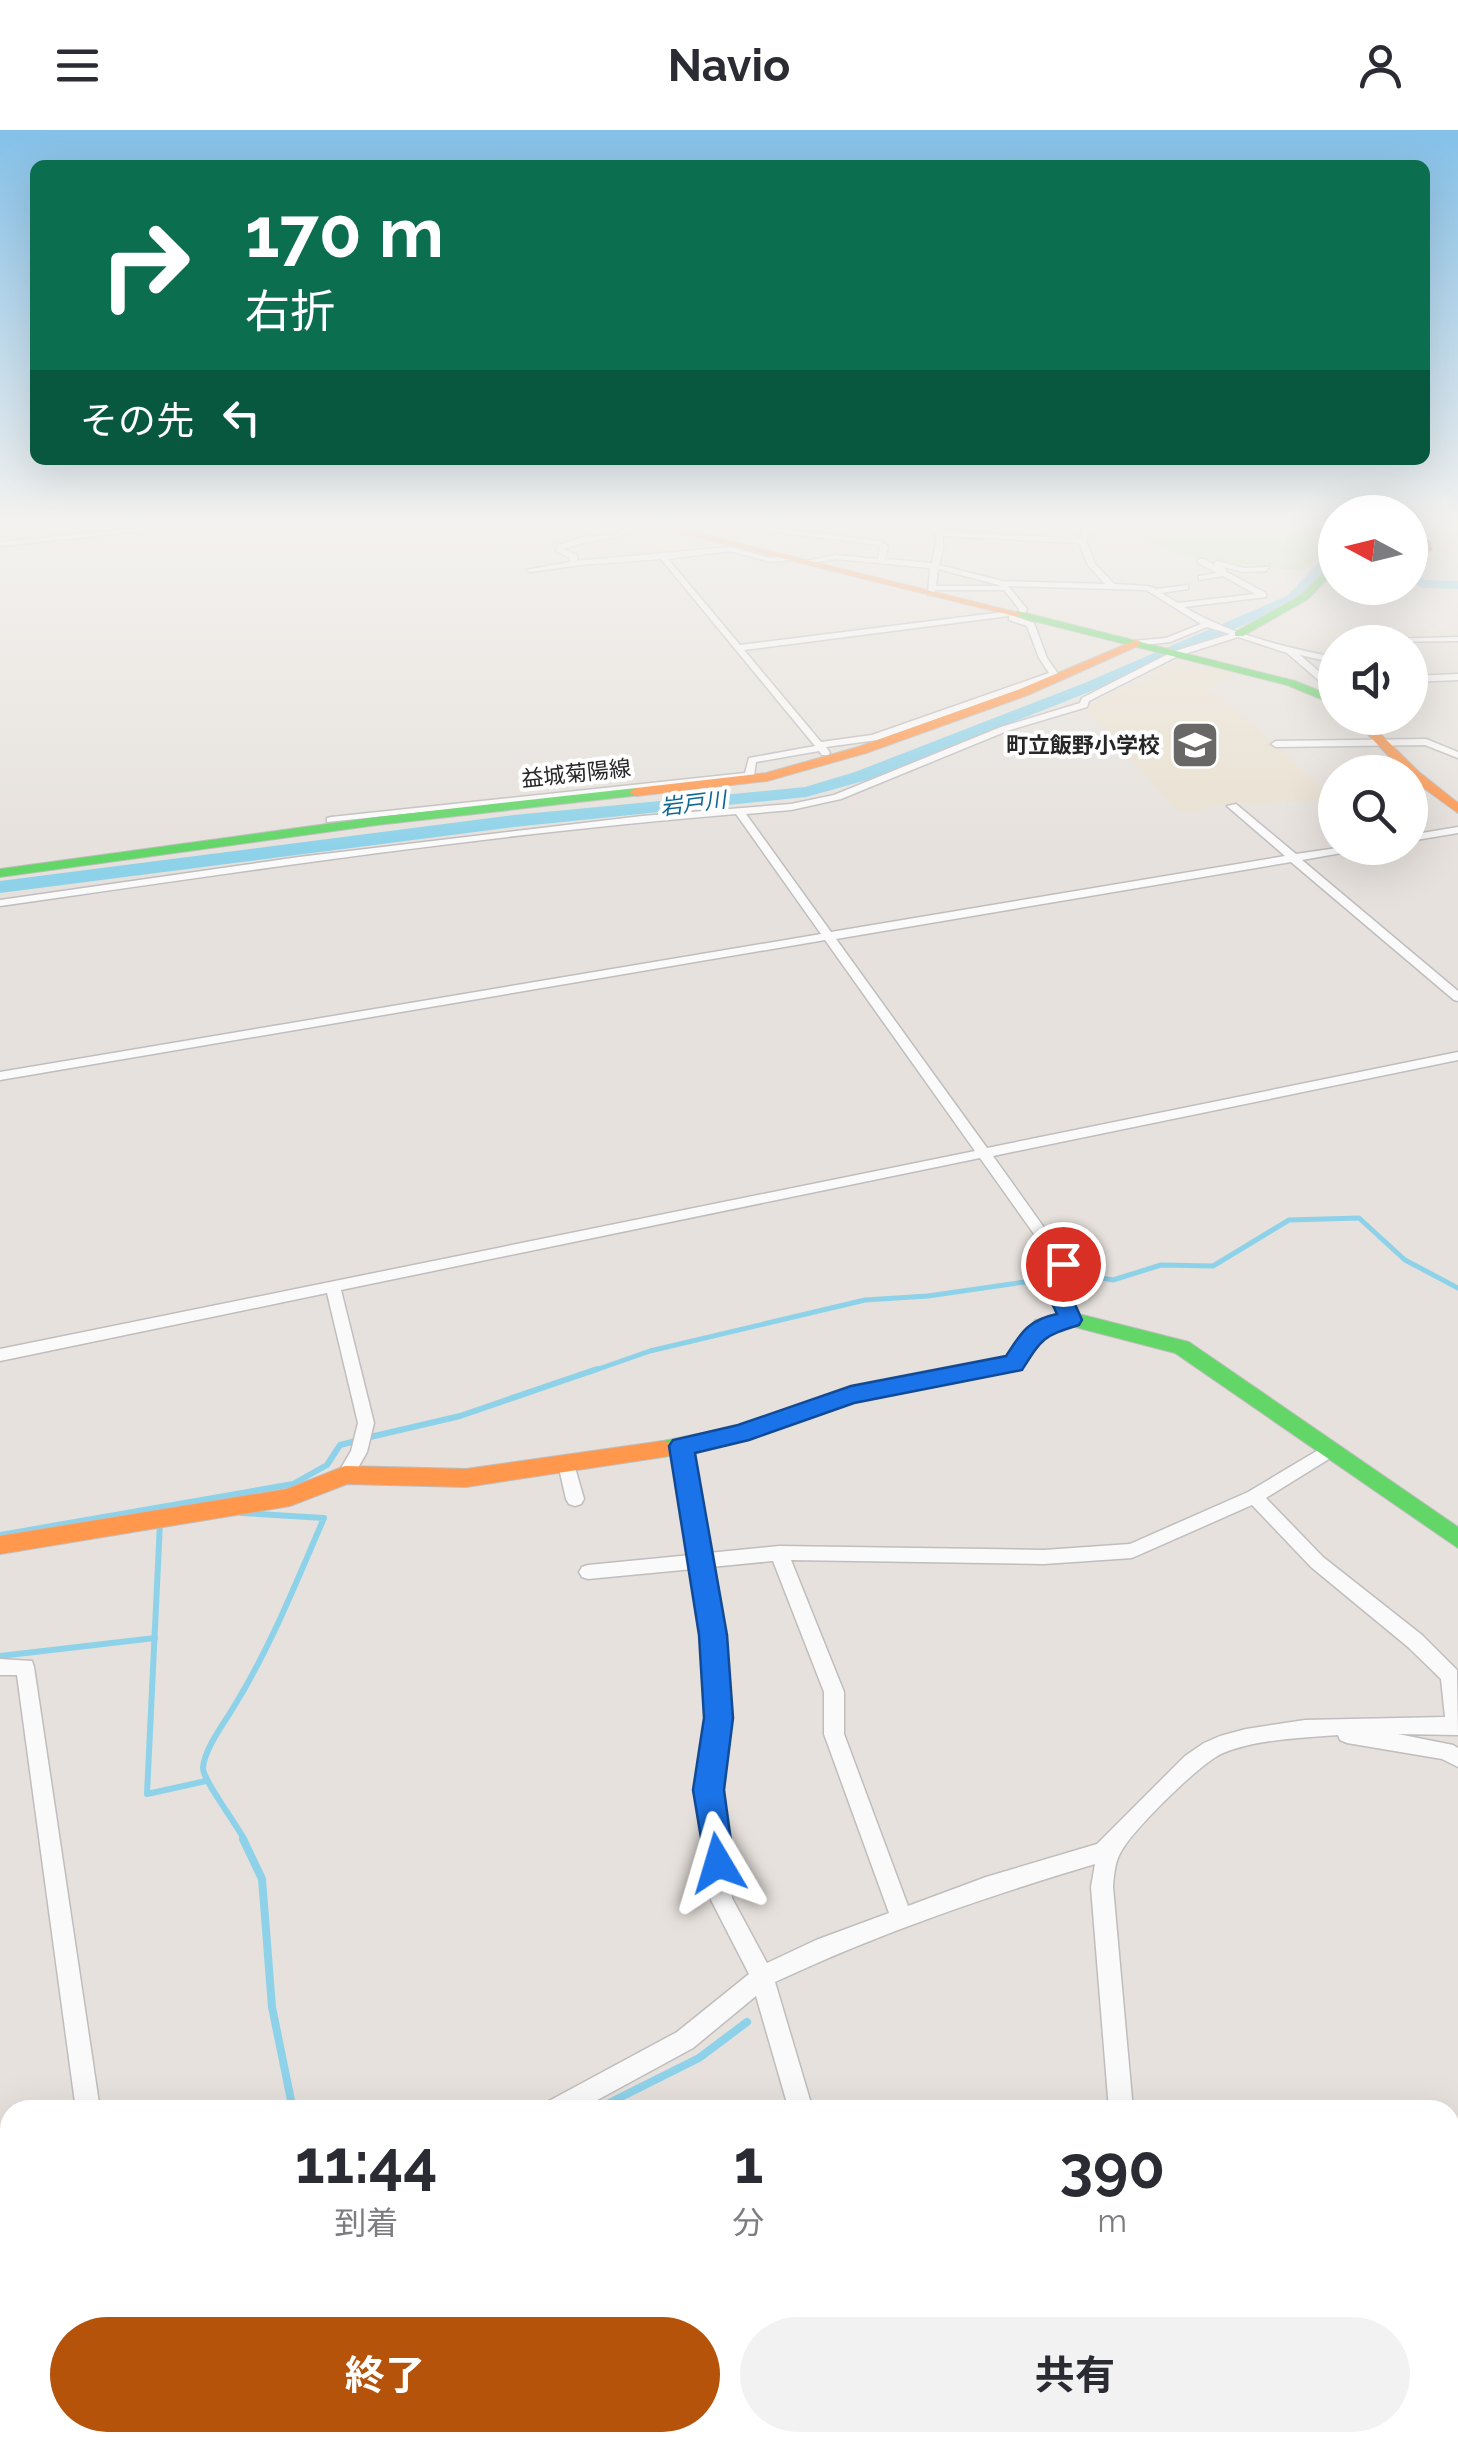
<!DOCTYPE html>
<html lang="ja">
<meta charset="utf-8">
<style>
:root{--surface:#fff;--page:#f2f2f3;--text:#2b2b33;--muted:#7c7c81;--accent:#b45309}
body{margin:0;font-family:Raleway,"Noto Sans JP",sans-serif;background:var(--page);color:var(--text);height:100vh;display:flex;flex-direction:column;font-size:38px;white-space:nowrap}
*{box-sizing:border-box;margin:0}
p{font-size:32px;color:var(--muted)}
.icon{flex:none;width:55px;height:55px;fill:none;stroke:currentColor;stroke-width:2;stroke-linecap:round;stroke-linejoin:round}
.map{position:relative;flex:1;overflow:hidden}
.details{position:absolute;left:0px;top:1970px;width:1460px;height:352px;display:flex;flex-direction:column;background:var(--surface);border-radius:30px 30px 0 0;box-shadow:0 10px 40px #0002}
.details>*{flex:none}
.guide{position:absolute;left:30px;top:30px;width:1400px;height:305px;border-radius:15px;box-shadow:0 10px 40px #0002;background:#0b6e4f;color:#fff;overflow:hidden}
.needle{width:65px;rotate:277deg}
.buttons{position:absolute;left:1318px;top:365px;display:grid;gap:20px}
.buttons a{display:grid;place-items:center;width:110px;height:110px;border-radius:50%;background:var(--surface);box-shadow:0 10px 40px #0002;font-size:50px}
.pin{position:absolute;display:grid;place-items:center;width:85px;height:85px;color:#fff;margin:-42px;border:5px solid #fff;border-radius:50%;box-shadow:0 2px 10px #0007}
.me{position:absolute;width:110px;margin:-55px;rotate:353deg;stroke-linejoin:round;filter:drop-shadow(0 0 8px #0008)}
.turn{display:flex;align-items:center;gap:35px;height:210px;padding:0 50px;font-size:45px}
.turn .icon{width:130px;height:130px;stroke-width:2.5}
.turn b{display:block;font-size:70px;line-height:85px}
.then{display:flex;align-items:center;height:95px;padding:0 50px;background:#0003;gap:20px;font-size:38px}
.eta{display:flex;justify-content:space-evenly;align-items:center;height:170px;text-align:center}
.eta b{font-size:60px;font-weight:700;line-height:70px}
.action{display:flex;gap:20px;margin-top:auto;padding:20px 50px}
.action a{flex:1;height:115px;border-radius:60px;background:var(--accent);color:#fff;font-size:40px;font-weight:700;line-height:115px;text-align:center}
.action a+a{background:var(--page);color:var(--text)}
header{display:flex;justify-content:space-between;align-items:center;height:130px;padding:0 50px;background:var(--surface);font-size:45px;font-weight:700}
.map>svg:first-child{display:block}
</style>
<header><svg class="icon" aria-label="menu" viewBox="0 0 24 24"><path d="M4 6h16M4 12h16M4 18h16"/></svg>Navio<svg class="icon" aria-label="person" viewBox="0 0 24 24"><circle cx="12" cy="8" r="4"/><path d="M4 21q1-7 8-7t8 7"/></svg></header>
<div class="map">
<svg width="1458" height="2322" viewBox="0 0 1458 2322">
<rect width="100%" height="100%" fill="#e6e1dc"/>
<!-- education -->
<polygon fill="#e9e0d0" points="1174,527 1237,542 1207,559 1256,597 1333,670 1221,674 1188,683 1177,680 1084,577 1158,544 1150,540"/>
<!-- green -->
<polygon fill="#c7e2b4" points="1090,392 1335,392 1335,419 1301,441 1180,425 1147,409"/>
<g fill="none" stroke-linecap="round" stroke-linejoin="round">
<!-- stream-far2 -->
<polyline stroke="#8ed2e9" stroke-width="5" points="590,1242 650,1221 865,1170 928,1166 1080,1144 1113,1150 1161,1135 1213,1136 1289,1090 1359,1088 1405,1130 1458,1158"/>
<!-- stream-far1 -->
<g stroke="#8ed2e9" stroke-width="6">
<polyline points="366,1308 460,1286 597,1239"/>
<path d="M242 1383 324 1388C295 1455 269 1521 230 1583 221 1597 204 1621 203 1638 203 1651 237 1694 245 1711"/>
<polyline points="160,1393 147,1664 206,1651"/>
<polyline points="0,1405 293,1354 327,1335 340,1315 356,1311"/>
<polyline points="0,1526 155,1508"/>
</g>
<!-- stream -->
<g stroke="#8ed2e9" stroke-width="8">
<polyline points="243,1709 262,1749 272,1877 293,1980"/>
<polyline points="595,1980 699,1928 747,1892"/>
<polyline points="362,2312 369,2322"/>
</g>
<!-- river -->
<g fill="#8ed2e9" fill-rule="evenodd">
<polygon points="1335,421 1335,432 1297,472 1094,560 867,650 806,667 514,697 0,763 0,751 514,685 805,657 855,642 1082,554 1287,466 1324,427"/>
<polygon points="1410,441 1426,450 1458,451 1458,459 1423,458 1410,451"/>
</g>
<!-- street casing -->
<g stroke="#bfbdbe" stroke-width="3">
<g id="street">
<polygon points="199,392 228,392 0,416 0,412"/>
<path d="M640 392 649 393C618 411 596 407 564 419L577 425V431L730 417 770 428 791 426V430L770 432 730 421 668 429 740 515 1011 481 1017 484 1019 479 1004 460H935L934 465H928L930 438 836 429 805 434 801 432 836 425 878 429 880 417 878 415 697 392H722L880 411 888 416 885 429 932 433 937 408 928 392H935L942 401 1079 409 1086 392H1093L1086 411 1095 434 1114 454 1148 456 1156 459 1188 455V459L1161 463 1178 473 1255 464 1223 446 1199 450V446L1217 443 1198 433V429H1204L1216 436 1214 433 1218 431 1244 438 1269 437 1266 441 1244 442 1224 437 1227 442 1266 463V467L1184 477C1230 504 1283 517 1335 527V533L1300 525 1330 551 1334 569 1330 572 1326 569 1323 554 1287 523 1238 507 1178 526 1089 571 1087 577 1007 601 841 669 791 680 746 684 831 802 1285 726 1227 676 1236 674 1296 724 1337 718H1358L1353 721 1302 730 1458 861V871L1454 870 1291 732 836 809 987 1018 1458 922V930L993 1026 1070 1134 1072 1141 1062 1154 1079 1189 1071 1194 1063 1189 1047 1153 1057 1140 1056 1135 980 1028 341 1160 374 1293 367 1322 351 1350 345 1351 339 1350 337 1345 351 1321 358 1293 327 1163 0 1231V1219L975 1021 825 810 0 950V942L821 804 736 684C490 704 245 741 0 776V770L299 727 642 686 791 674 834 665 1001 597 1080 573 1082 568 1172 522 1230 504 1207 497 1170 512 1136 516 1133 515V511L1166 508 1201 494 1146 460 1008 456 1027 479 1023 487H1016L1034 493 1047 528 1061 548 1060 550 1053 548 877 610 826 617 830 623 828 625H822L819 621 756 632 754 645 749 648 327 692V688L331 687 745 643 749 628 815 616 661 429 580 435 530 442 526 440 570 432V428L556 421 558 415 584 407 613 405ZM943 406 1079 413 1088 435 1105 454 1002 451 939 435 943 419ZM938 439 999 455 1000 456H936ZM1009 486V490L1027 496 1039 528 1049 543 872 605 821 612 744 520Z"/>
<polygon points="1458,507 1458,511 1379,512 1383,509"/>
<polygon points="1458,544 1458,550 1410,552 1410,546"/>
<polygon points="1426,609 1458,622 1458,628 1425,615 1276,617 1271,614 1276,611"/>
<polygon points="1458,697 1458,703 1410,711 1410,705"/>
<path d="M682 1310 688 1312 690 1316 708 1423 779 1416 1044 1420 1130 1414 1248 1362 1325 1316H1337L1339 1320 1337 1324 1266 1368 1323 1427 1422 1505 1457 1540 1458 1605 1398 1604 1453 1615 1458 1618V1637L1442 1629 1347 1613 1340 1610 1338 1605C1300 1608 1258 1609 1223 1623 1201 1632 1134 1699 1122 1720 1115 1731 1114 1744 1113 1757L1133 1980H1109L1091 1757 1095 1734C985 1767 879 1803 775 1852L813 1980H789L756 1866 693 1918 579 1980H543L547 1972 677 1902 749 1844 711 1770 699 1660 708 1588 704 1505 693 1439 588 1449 582 1447 579 1442 582 1437 588 1435 691 1425 674 1316 676 1312ZM1252 1375 1311 1437 1408 1517 1441 1549 1445 1587 1305 1590 1246 1599 1220 1606 1204 1613 1185 1626 1097 1714 986 1747 908 1776 844 1604V1562L791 1430 1044 1434 1132 1428ZM773 1431 824 1562V1604L889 1783 816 1810 767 1833 732 1768 719 1660 728 1588 722 1505 711 1437Z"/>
<polygon points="566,1328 572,1329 574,1334 584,1369 581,1374 575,1376 569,1374 566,1369 558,1334 560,1329"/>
<polygon points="0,1529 32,1531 34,1537 100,1980 76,1980 17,1545 0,1545"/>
<rect x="98" y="2312" width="26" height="10"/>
<polygon points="881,2312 908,2312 910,2322 884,2322"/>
<polygon points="1096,2312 1124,2312 1120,2322 1093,2322"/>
</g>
</g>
<!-- fast casing -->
<g stroke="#bfbdbe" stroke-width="2">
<g id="fast">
<polygon points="1335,431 1335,441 1308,469 1243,506 1235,506 1235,502 1301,465"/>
<polygon points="1018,481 1295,551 1335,567 1335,575 1287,555 1014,486 1013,484"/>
<polygon points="636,658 643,662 641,665 377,695 0,747 0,739 377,687"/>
<polygon points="1071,1182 1189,1212 1458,1397 1458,1418 1175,1223 1071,1196 1049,1201 1021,1238 1014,1241 854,1272 740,1312 663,1327 655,1325 652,1319 655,1313 663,1311 738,1296 851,1257 1007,1227 1035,1190"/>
</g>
</g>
<!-- slow casing -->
<g stroke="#bfbdbe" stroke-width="2">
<g id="slow">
<polygon points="636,392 653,392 1023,484 1018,487"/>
<polygon points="1136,510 1140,511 1140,515 1028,565 866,623 767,651 636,666 629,662 636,658 766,643 858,617 1020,559"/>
<polygon points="1352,588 1364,588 1419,642 1458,673 1458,683 1410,648 1410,642 1404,642"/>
<polygon points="663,1311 671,1313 674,1319 671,1325 663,1327 466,1357 347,1354 290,1376 0,1424 0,1406 287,1359 345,1336 466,1339"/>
</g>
</g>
<!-- jam casing -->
<g stroke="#bfbdbe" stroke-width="2">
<polygon id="jam" points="1410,403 1430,411 1432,421 1410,426 1410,420 1423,417 1410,409"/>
</g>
<!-- street -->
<use href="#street" fill="#fbfafa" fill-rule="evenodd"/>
<!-- fast -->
<use href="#fast" fill="#63d668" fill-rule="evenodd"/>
<!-- slow -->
<use href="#slow" fill="#ff974d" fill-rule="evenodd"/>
<!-- jam -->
<use href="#jam" fill="#b3261e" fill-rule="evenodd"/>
</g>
<!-- sky -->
<linearGradient id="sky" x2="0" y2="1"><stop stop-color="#84c0e8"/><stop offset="0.55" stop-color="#f4f2ef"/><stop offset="1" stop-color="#f4f2ef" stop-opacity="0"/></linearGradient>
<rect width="1458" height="717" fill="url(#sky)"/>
<!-- route -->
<path fill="#1a73e8" stroke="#114b97" stroke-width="2.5" d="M1063 1127 1074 1134 1076 1141 1066 1154 1082 1190 1079 1195C1043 1206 1042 1208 1022 1240L854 1273 749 1310 695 1323 727 1505 733 1588 724 1660 734 1733 729 1744 718 1748 707 1744 693 1660 704 1588 699 1505 669 1316 673 1310 738 1295 851 1256 1006 1226C1021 1203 1028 1190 1057 1184L1042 1152 1053 1140 1055 1129Z"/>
<!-- icons -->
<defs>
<g id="school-square" transform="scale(2.5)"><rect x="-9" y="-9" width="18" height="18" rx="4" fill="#6a6866" stroke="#fff"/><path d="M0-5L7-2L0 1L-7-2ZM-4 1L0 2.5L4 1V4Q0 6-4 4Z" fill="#fff"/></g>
</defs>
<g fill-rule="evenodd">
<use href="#school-square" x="1195" y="615"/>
</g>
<g text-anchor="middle" stroke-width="8" stroke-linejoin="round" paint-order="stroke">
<!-- far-poi labels -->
<g font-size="22" font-weight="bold" fill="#272727" stroke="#fff" text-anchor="end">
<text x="1160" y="623">町立飯野小学校</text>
</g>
<!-- far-street labels -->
<g font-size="22" fill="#272727" stroke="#fff">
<text transform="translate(576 643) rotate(-6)" y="8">益城菊陽線</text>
</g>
<!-- far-water labels -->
<g font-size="22" font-style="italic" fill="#0d6795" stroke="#fff">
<text transform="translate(693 673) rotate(-7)" y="8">岩戸川</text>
</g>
</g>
</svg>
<div class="buttons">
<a><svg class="needle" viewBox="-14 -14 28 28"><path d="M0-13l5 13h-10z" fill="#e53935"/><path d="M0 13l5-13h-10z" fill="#7c7c81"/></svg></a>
<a><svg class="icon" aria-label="sound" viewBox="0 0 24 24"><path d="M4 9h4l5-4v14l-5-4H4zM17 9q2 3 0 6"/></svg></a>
<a><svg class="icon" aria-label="search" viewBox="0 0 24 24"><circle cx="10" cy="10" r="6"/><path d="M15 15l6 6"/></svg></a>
</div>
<div class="pin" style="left:1063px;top:1134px;background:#d93025"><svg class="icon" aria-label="arrive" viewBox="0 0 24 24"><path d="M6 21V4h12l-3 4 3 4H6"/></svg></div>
<svg class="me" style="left:718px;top:1733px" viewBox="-20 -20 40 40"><path d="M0-17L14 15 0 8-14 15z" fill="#1a73e8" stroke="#fff" stroke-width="4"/></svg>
<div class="guide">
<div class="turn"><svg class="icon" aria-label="right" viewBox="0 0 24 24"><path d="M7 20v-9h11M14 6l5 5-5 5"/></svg><div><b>170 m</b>右折</div></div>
<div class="then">その先<svg class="icon" aria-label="left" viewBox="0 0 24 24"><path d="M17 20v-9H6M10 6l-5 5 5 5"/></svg></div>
</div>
<section class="details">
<div class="eta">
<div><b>11:44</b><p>到着</p></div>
<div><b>1</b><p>分</p></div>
<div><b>390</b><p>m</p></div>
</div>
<div class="action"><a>終了</a><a>共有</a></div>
</section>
</div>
